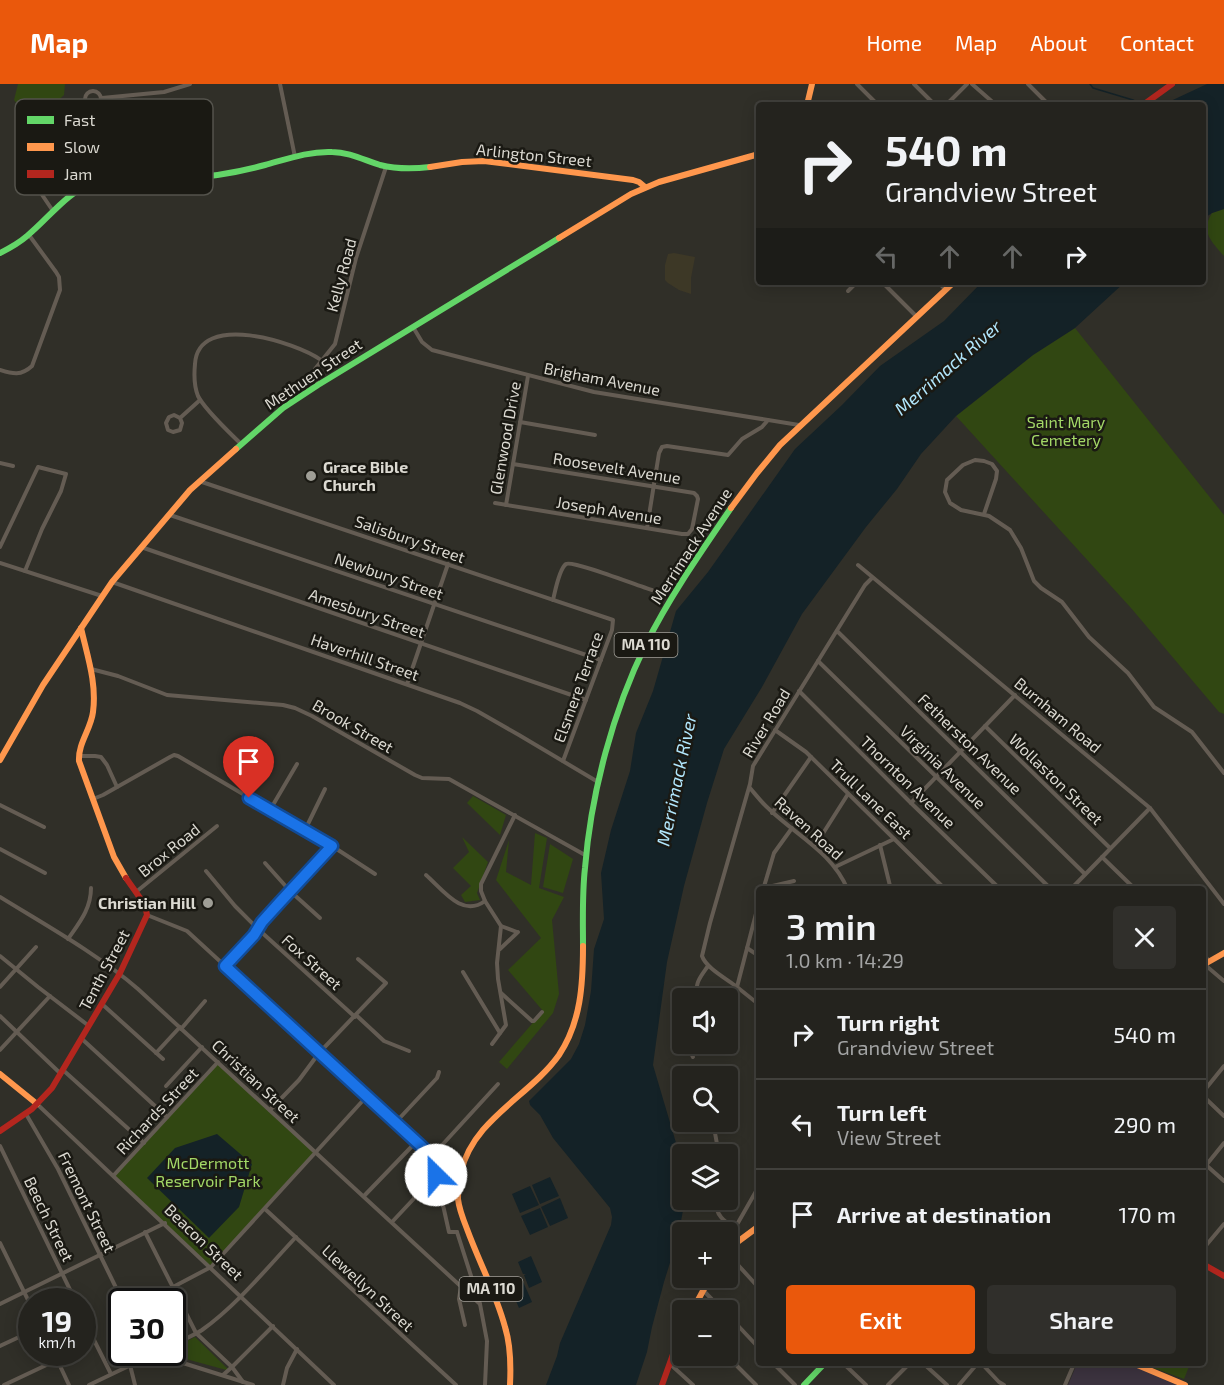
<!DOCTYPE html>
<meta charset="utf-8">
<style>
:root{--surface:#24231e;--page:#302f2b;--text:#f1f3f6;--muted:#a3a4a4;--line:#41403c;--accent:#ea580c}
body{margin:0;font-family:"Exo 2",sans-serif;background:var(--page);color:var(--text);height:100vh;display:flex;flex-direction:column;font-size:22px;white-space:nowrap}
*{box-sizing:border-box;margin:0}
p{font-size:20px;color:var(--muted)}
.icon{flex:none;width:33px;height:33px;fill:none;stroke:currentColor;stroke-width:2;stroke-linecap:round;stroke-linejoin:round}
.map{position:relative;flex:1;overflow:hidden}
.panel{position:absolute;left:756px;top:802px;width:450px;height:480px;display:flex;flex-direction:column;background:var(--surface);border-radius:6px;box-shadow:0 3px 15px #0003,0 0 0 2px var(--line)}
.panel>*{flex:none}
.banner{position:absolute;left:756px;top:18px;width:450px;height:183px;border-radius:6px;box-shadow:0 3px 15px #0003,0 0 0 2px var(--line);background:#24231e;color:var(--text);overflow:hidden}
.fabs{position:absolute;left:672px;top:904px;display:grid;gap:12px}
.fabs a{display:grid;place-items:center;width:66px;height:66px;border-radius:6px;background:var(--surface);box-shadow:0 3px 15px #0003,0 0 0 2px var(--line);font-size:30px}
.speed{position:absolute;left:18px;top:1204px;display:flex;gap:12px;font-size:30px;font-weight:700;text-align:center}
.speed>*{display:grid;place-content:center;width:78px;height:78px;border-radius:50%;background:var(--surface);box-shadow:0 3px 15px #0003,0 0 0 2px var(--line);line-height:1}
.speed small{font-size:15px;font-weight:400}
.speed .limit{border:3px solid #111;border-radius:9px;background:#fff;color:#111}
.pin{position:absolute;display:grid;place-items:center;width:51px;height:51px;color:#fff;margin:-62px -26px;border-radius:50% 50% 50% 0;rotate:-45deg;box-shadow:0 0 6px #0007}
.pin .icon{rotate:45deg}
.me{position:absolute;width:66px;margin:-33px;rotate:337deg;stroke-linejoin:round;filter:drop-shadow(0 0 4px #0008)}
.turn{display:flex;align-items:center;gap:21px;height:126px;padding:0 30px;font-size:27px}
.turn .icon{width:78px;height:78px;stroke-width:2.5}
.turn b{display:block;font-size:42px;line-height:51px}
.lanes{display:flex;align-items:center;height:57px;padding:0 30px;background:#0003;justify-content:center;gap:30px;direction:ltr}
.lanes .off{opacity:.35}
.round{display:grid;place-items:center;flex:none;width:63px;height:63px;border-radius:6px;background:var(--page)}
.headline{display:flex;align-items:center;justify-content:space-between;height:102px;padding:0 30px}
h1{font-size:36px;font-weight:600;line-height:45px}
.primary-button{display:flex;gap:12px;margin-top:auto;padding:12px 30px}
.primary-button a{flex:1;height:69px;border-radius:6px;background:var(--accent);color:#fff;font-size:24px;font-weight:600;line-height:69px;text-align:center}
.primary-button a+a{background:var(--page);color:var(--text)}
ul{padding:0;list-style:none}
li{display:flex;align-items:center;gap:18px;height:90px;padding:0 30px;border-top:2px solid var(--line)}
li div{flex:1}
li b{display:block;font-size:22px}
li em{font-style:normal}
header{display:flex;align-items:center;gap:36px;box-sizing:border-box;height:84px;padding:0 30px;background:var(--accent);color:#fff}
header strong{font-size:28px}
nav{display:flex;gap:33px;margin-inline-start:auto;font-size:21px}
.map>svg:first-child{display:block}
</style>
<header>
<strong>Map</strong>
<nav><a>Home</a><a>Map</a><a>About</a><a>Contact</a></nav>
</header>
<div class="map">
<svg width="1224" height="1301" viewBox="0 0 1224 1301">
<rect width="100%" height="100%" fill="#302f28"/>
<!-- built -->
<polygon fill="#3d3826" points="674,169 695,173 691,194 691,210 679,206 668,199 665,196 665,181 668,170"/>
<!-- education -->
<polygon fill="#3c333f" points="1077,1280 1129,1280 1179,1301 1068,1301"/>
<!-- green -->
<g fill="#314712">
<polygon points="18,0 65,0 64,11 32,40 14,16"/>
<path d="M1224 125V172C1212 158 1200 148 1212 129Z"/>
<polygon points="1075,244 1224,431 1224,630 1219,628 1131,524 956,332 1033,271"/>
<polygon points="473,712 506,731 500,751 467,719"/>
<polygon points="535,749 547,754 539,804 564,813 552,836 559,910 553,929 507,985 499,978 543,927 508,886 541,854 496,796 509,756 506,788 531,801"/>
<polygon points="462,753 488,778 477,809 480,816 465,818 461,811 471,802 453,784 469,768"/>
<polygon points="550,760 573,775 563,809 543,803"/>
<polygon points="218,978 316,1068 211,1183 114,1091"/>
<polygon points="195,1253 230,1287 164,1269 172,1269 173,1264"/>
<polygon points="1153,1280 1190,1280 1184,1295 1151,1283"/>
</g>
<!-- water -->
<g fill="#142227">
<polygon points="1207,0 1224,0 1224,125 1212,129 1203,135 1203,21 1162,21"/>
<polygon points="982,198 1125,198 1075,244 1033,271 956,332 921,370 897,405 866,443 802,530 762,603 724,665 707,719 684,802 667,878 653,981 682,1079 682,1116 685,1116 678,1153 664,1198 652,1243 647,1268 636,1301 546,1301 557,1272 560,1259 611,1141 612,1133 610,1124 553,1054 540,1031 530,1021 529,1017 571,975 579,960 585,941 591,907 594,865 604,835 601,789 611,746 630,687 636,649 653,607 676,527 708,488 795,365 842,321 880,282 944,237"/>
<polygon points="217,1050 252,1080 239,1123 209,1154 147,1094 175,1064"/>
<polygon points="550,1093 559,1112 540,1120 532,1101"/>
<polygon points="530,1102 539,1121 520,1129 512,1110"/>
<polygon points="560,1114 568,1134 550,1142 541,1123"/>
<polygon points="540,1124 548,1143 530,1151 521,1132"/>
<polygon points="531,1172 542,1198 529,1204 524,1191 526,1190 523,1190 518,1178"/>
<polygon points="521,1193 532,1218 519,1224 508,1198"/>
</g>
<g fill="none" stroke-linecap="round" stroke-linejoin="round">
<!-- stream -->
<polyline stroke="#142227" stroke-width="1.5" points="1090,0 1093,4 1133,16 1141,21"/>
<!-- street -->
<g stroke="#645c53" stroke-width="4">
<polyline points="280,0 295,73"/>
<polyline points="857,0 878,21"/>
<polyline points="914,0 935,21"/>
<polyline points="972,0 996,21"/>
<polyline points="1028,0 1049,21"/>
<circle cx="93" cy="15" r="8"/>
<polyline points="102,14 164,8 190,0"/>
<polyline points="946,21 967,0"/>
<path d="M28 90 21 91 17 88V81C20 76 25 76 29 79L31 86 28 90 53 127"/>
<polyline points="882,198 916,232"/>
<polyline points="938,198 945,205"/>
<polyline points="848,207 857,198"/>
<polyline points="413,243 422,258 432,266 594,308 799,341"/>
<path d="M0 286C13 290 21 292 32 282L60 206 59 193 56 188 29 151"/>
<polyline points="318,301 315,289 315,285 335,260 356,174 386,83"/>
<polyline points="180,334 182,339 180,346 173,348 168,346 166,339 169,333 174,331 180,334 200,316"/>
<polyline points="520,338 595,351"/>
<path d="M241 360C229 348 205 326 198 312 194 302 194 290 195 280 198 227 296 258 321 276"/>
<polyline points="0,379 13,382"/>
<polyline points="199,397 613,536 612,546 563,677"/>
<polyline points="495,419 682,450 688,450 692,445 698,415 697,412 694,409 513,380"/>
<polyline points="506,421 528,292"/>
<polyline points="984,430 996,395 997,387 992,380 984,377 975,376 963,381 947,396 945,408 950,419 961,426 989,432 1010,446 1021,464 1034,497 1041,504 1062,518 1089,553 1128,589 1154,623 1192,648 1224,689"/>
<polyline points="170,431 601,576"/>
<polyline points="647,444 659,369 662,363 667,362 728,371 742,355 762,343 768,336"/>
<polyline points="0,463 38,383 66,390 61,407 42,445 25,487"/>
<polyline points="141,463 586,616"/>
<polyline points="0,479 102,512"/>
<polyline points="858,481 1150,724 1224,820"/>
<polyline points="112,498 460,619 477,627 519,651 598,698"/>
<path d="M553 516C555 508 559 485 566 480 573 476 638 502 652 506"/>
<polyline points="837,547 1085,790"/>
<polyline points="818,577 1052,806"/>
<polyline points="91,585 118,592 167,611 283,621 295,624 312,632 415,691 422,694 449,695 585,771"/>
<polyline points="407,600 448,480"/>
<polyline points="799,607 911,719 1001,806"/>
<polyline points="985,642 1110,764"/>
<polyline points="775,646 806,668 946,806"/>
<polyline points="79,672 95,672 101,673 107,681 117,703"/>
<path d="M750 704C756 711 762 719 769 725 797 752 832 768 848 806"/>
<polyline points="93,715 103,711 170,673 174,671 178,672 332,762 375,790"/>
<polyline points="911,719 1015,611"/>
<polyline points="0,721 44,743"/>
<polyline points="270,726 297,680"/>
<polyline points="772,729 811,673"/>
<polyline points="305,746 325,705"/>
<polyline points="880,761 891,806"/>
<polyline points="815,762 848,710"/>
<polyline points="0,765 45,789"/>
<polyline points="1102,773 1136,806"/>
<polyline points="265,779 290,807 320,834"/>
<polyline points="835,783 894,755"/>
<polyline points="206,787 235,822 258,845 355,933"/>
<path d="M426 791C443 806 462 834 485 817"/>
<polyline points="764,804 794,797"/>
<polyline points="763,806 774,769 792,744"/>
<polyline points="1070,806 1150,724"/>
<polyline points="136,808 217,742"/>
<path d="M0 813C47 842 96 869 138 905L480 1220"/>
<path d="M759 818 737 903C727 895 706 884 702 872L710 839 750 700 753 682 865 501 872 494"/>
<polyline points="147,831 187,847 432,1072"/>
<polyline points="501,842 517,848"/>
<path d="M68 855C79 839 91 825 91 804"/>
<polyline points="747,864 759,872"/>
<polyline points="500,865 518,848"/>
<polyline points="1203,870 1209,877"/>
<polyline points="0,872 38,903 89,942"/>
<polyline points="1204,880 1224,897"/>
<polyline points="225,882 254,851 262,839 281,817 332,762"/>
<polyline points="463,888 500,949"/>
<polyline points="0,903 36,863"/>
<polyline points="737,903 757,919"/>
<polyline points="501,909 532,937 534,937 542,928"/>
<path d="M697 915C695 898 699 895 708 882"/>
<polyline points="102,920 163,975"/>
<polyline points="356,931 384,957 409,967"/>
<polyline points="0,932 61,990"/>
<polyline points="181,945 205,917"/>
<polyline points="82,955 167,1033"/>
<polyline points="492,960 506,941 498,895 497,879 501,842 485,817 481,807 481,800 515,731"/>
<polyline points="691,960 690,967 693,973"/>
<polyline points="0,966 50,912"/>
<polyline points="156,969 180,943"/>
<polyline points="63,986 144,1059"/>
<polyline points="166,1002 202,963"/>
<polyline points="1203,1008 1224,982"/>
<polyline points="1203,1012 1224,1032"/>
<polyline points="37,1020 334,1301"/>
<polyline points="270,1026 299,996 319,969 386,899 358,875"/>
<polyline points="26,1030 58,1085 123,1218"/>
<polyline points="396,1038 437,994 439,988"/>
<polyline points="713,1038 719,1071"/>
<polyline points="0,1062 76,1218"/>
<polyline points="1206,1081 1224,1097"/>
<polyline points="1203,1085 1224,1059"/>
<polyline points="114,1091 218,978"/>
<polyline points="364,1112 417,1057"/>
<path d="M715 1116C716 1131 723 1137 735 1144"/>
<polyline points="265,1125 456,1301"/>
<polyline points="392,1138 436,1091"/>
<polyline points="145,1148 196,1249 232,1283 223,1291"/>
<polyline points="457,1148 449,1148 432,1072 498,1000"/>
<polyline points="457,1148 480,1220 487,1257 485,1301"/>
<polyline points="0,1159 32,1224"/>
<polyline points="728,1161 735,1144 759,1102"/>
<polyline points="1203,1165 1224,1140"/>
<polyline points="728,1170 759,1204"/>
<polyline points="461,1202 459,1215 465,1241"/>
<polyline points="173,1203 211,1183 367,1012"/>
<polyline points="703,1206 723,1227"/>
<polyline points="0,1220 165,1139"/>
<polyline points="728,1231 759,1264"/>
<polyline points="82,1232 111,1290"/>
<path d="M172 1261C182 1256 193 1252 202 1246 237 1221 266 1185 296 1153"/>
<polyline points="0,1262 32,1247"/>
<polyline points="54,1269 69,1301"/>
<polyline points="148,1269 149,1272 167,1274 253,1301"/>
<polyline points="727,1272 756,1301"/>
<polyline points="669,1279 693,1301"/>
<polyline points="774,1280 795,1301"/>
<polyline points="844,1280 866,1301"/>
<polyline points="924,1280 947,1301"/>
<polyline points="982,1280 999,1298 1004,1301"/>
<polyline points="130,1281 135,1301"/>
<polyline points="243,1298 232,1283 273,1242"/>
<polyline points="4,1301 57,1276"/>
<polyline points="89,1301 156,1269"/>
<polyline points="283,1301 287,1284 297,1265"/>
<polyline points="888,1301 909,1280"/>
<polyline points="959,1301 977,1280"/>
<polyline points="1065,1301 1074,1280"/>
</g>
<!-- fast -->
<g stroke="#63d668" stroke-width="6">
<path d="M0 169C10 164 19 159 27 152 49 134 66 109 94 98 122 87 154 94 184 94 211 93 239 88 265 81 287 75 309 67 332 68 349 68 364 76 380 81 396 85 413 85 430 83"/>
<polyline points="236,365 283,324 318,301 559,154"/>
<path d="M583 862C583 836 582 810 585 784 591 709 613 627 646 560 670 512 701 468 731 424"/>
<polyline points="804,1301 824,1280"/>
</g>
<!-- slow -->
<g stroke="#ff974d" stroke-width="6">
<polyline points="807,21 812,0"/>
<polyline points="430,83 462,78 484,77 633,96 639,98 645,103"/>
<polyline points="559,154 631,110 659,98 759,70"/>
<polyline points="731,424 757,389 780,361 954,198"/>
<path d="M81 544C87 571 97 599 93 628 91 645 78 659 79 677L114 773 126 794"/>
<polyline points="0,676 43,601 112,498 190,406 236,365"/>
<polyline points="1203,881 1224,869"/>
<polyline points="0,990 37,1020"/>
<polyline points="728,1165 759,1142"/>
<polyline points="692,1227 710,1194"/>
<polyline points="1135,1280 1185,1301"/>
<path d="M510 1301C511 1281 511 1262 505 1243 496 1209 479 1178 467 1145 463 1135 459 1125 458 1115 458 1107 459 1096 461 1088 473 1035 530 1012 559 971 581 938 583 900 583 862"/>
</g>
<!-- jam -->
<g stroke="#b3261e" stroke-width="6">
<polyline points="1143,21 1172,0"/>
<polyline points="0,1047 32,1025 52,1004 120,889 147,831 145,821 126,794"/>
<polyline points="1203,1180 1224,1192"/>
<polyline points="662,1301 682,1245"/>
</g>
</g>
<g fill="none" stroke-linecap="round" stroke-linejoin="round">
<!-- route casing -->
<g stroke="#114b97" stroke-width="15">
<polyline id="route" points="249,714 332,762 281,817 262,838 254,851 225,882 432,1072 436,1091"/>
</g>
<!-- route -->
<use href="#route" stroke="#1a73e8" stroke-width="10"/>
</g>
<!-- markers -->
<g fill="#9f9e96" stroke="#1a1913" stroke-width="2">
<circle cx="311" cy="392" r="6"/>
<circle cx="208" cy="819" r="6"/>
</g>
<g text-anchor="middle" stroke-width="5" stroke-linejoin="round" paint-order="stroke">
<!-- shield labels -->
<g fill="#1a1913" stroke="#a19f98" stroke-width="1.5">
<rect x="614.5" y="549" width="63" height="24" rx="4.5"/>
<rect x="459.5" y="1193" width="63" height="24" rx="4.5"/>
</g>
<g font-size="15" font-weight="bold" fill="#dbd9d1">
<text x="646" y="566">MA 110</text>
<text x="491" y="1210">MA 110</text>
</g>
<!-- street labels -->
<g font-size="16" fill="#dbd9d1" stroke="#1a1913">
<text transform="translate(534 71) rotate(6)" y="6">Arlington Street</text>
<text transform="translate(341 191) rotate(-75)" y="6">Kelly Road</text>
<text transform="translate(313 290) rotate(-34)" y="6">Methuen Street</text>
<text transform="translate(602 295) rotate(11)" y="6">Brigham Avenue</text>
<text transform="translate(505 354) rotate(-80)" y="6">Glenwood Drive</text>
<text transform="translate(617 384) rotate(9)" y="6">Roosevelt Avenue</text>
<text transform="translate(609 426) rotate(9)" y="6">Joseph Avenue</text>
<text transform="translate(410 455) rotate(19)" y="6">Salisbury Street</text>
<text transform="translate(691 462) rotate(-57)" y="6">Merrimack Avenue</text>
<text transform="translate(389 492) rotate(19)" y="6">Newbury Street</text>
<text transform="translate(367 529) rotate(19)" y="6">Amesbury Street</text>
<text transform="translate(365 573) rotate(19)" y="6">Haverhill Street</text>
<text transform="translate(578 603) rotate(-70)" y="6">Elsmere Terrace</text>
<text transform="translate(1058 631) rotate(40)" y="6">Burnham Road</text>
<text transform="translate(766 639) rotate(-59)" y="6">River Road</text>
<text transform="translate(353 642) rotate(30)" y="6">Brook Street</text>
<text transform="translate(970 660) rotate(44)" y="6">Fetherston Avenue</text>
<text transform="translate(943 683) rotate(44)" y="6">Virginia Avenue</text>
<text transform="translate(1056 695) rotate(44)" y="6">Wollaston Street</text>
<text transform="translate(908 698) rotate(44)" y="6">Thornton Avenue</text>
<text transform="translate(871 715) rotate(44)" y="6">Trull Lane East</text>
<text transform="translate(809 744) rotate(42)" y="6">Raven Road</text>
<text transform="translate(169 766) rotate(-39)" y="6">Brox Road</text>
<text transform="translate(312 878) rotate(42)" y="6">Fox Street</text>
<text transform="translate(104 886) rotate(-62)" y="6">Tenth Street</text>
<text transform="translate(256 997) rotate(43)" y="6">Christian Street</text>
<text transform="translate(157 1027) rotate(-47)" y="6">Richards Street</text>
<text transform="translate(87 1118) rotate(64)" y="6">Fremont Street</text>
<text transform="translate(49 1135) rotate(64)" y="6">Beech Street</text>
<text transform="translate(204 1158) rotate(44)" y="6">Beacon Street</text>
<text transform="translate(368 1204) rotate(43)" y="6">Llewellyn Street</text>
</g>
<!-- park labels -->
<g font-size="16" fill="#a3d867" stroke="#1a1913">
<text x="1066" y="344">Saint Mary<tspan x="1066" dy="18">Cemetery</tspan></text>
<text x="208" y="1085">McDermott<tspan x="208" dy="18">Reservoir Park</tspan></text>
</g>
<!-- poi labels -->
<g font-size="16" font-weight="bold" fill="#dbd9d1" stroke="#1a1913" text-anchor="start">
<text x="323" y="389">Grace Bible<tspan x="323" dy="18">Church</tspan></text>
<text x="196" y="825" text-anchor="end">Christian Hill</text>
</g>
<!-- water labels -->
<g font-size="18" font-style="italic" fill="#b2e7fd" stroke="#1a1913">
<text transform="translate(948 284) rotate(-41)" y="6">Merrimack River</text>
<text transform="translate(677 696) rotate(-78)" y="6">Merrimack River</text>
</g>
</g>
<!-- legend -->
<rect x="15" y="15" width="198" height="96" rx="9" fill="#1a1913" stroke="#54534c" stroke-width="1.5"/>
<rect x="27" y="32" width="27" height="8" fill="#63d668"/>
<rect x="27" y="59" width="27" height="8" fill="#ff974d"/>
<rect x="27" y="86" width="27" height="8" fill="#b3261e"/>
<g font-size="16" fill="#dbd9d1">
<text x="64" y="42">Fast</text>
<text x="64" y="69">Slow</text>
<text x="64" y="96">Jam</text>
</g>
</svg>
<div class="fabs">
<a><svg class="icon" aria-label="sound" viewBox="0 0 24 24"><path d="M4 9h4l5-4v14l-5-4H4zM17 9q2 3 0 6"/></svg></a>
<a><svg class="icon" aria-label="search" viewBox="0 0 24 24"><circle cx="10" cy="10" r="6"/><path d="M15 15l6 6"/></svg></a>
<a><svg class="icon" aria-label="layers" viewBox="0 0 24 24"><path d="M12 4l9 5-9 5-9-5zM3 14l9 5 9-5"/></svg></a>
<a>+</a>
<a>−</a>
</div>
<div class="speed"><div>19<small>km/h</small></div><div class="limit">30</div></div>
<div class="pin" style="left:249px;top:714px;background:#d93025"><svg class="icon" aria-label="arrive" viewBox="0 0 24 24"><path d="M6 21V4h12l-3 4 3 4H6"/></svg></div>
<svg class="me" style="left:436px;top:1091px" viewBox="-20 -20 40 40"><circle r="19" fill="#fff"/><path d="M0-13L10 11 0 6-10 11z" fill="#1a73e8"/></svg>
<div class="banner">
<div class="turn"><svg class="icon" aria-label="right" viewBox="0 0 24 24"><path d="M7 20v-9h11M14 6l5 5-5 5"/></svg><div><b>540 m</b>Grandview Street</div></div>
<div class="lanes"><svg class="icon off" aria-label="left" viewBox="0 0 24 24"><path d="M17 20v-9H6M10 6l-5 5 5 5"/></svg><svg class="icon off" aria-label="ahead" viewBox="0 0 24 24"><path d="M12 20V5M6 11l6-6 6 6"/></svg><svg class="icon off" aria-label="ahead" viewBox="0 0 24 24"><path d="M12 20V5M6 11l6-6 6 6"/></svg><svg class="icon" aria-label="right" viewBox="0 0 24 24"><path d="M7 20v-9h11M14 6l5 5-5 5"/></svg></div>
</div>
<section class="panel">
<div class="headline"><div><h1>3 min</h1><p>1.0 km · 14:29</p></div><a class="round"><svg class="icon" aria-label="close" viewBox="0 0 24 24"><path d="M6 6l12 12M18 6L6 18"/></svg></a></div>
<ul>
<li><svg class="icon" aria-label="right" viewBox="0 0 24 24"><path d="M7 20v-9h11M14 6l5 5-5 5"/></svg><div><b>Turn right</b><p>Grandview Street</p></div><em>540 m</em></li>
<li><svg class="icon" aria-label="left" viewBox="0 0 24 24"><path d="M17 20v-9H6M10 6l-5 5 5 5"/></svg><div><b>Turn left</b><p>View Street</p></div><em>290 m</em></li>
<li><svg class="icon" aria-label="arrive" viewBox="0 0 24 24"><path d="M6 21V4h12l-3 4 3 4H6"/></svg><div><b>Arrive at destination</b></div><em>170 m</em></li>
</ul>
<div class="primary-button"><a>Exit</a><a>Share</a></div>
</section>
</div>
